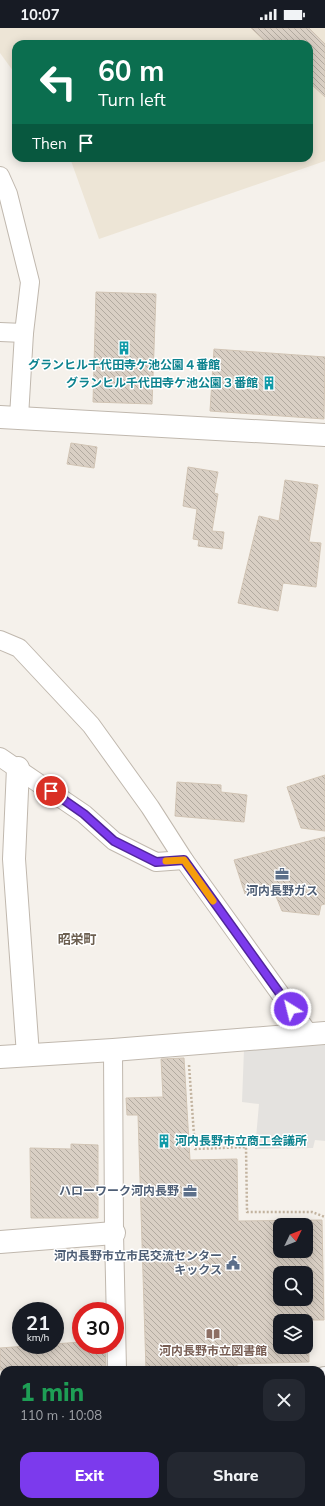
<!DOCTYPE html>
<meta charset="utf-8">
<style>
:root{--surface:#171b24;--page:#242831;--text:#f1f3f6;--muted:#9ea1a6;--accent:#7c3aed}
body{margin:0;font-family:Mulish,"Noto Sans JP",sans-serif;background:var(--page);color:var(--text);height:100vh;display:flex;flex-direction:column;font-size:15px;white-space:nowrap}
*{box-sizing:border-box;margin:0}
p{font-size:13px;color:var(--muted)}
.icon{flex:none;width:22px;height:22px;fill:none;stroke:currentColor;stroke-width:2;stroke-linecap:round;stroke-linejoin:round}
.map{position:relative;flex:1;overflow:hidden}
.details{position:absolute;left:0px;top:1338px;width:325px;height:140px;display:flex;flex-direction:column;background:var(--surface);border-radius:12px 12px 0 0;box-shadow:0 2px 10px #0003}
.details>*{flex:none}
.hud{position:absolute;left:12px;top:12px;width:301px;height:122px;border-radius:12px;box-shadow:0 2px 10px #0003;background:#0b6e4f;color:#fff;overflow:hidden}
.needle{width:26px;rotate:47deg}
.fabs{position:absolute;left:273px;top:1190px;display:grid;gap:8px}
.fabs a{display:grid;place-items:center;width:40px;height:40px;border-radius:8px;background:var(--surface);box-shadow:0 2px 10px #0003;font-size:20px}
.speed{position:absolute;left:12px;top:1274px;display:flex;gap:8px;font-size:20px;font-weight:700;text-align:center}
.speed>*{display:grid;place-content:center;width:52px;height:52px;border-radius:50%;background:var(--surface);box-shadow:0 2px 10px #0003;line-height:1}
.speed small{font-size:10px;font-weight:400}
.speed .limit{border:6px solid #d22;background:#fff;color:#111}
.pin{position:absolute;display:grid;place-items:center;width:34px;height:34px;color:#fff;margin:-17px;border:2px solid #fff;border-radius:50%;box-shadow:0 1px 4px #0007}
.me{position:absolute;width:44px;margin:-22px;rotate:324deg;stroke-linejoin:round;filter:drop-shadow(0 0 3px #0008)}
.turn{display:flex;align-items:center;gap:14px;height:84px;padding:0 20px;font-size:18px}
.turn .icon{width:52px;height:52px;stroke-width:2.5}
.turn b{display:block;font-size:28px;line-height:34px}
.then{display:flex;align-items:center;height:38px;padding:0 20px;background:#0003;gap:8px;font-size:15px}
.round{display:grid;place-items:center;flex:none;width:42px;height:42px;border-radius:12px;background:var(--page)}
.summary{display:flex;align-items:center;justify-content:space-between;height:68px;padding:0 20px}
h1{font-size:24px;font-weight:800;line-height:30px;color:#1e9e55}
.cta{display:flex;gap:8px;margin-top:auto;padding:8px 20px}
.cta a{flex:1;height:46px;border-radius:12px;background:var(--accent);color:#fff;font-size:16px;font-weight:800;line-height:46px;text-align:center}
.cta a+a{background:var(--page);color:var(--text)}
.status{display:flex;justify-content:space-between;align-items:center;height:28px;padding:0 20px;background:var(--surface);direction:ltr}
.status svg{height:11px;fill:currentColor}
.map>svg:first-child{display:block}
</style>
<div class="status"><b>10:07</b><svg viewBox="0 0 49 12"><path d="M0 12V9h3v3zM5 12V6h3v6zM10 12V3h3v9zM15 12V0h3v12zM26 1h20v11H26zM47 4h2v5h-2z"/></svg></div>
<div class="map">
<svg width="325" height="1478" viewBox="0 0 325 1478">
<defs>
<pattern id="building-back-hatch" width="6" height="6" patternUnits="userSpaceOnUse"><rect width="6" height="6" fill="#d9cfc4"/><path d="M-1 5l2 2M0 0l6 6M5-1l2 2" fill="none" stroke="#b2aaa0"/></pattern>
</defs>
<rect width="100%" height="100%" fill="#f5f1eb"/>
<!-- education -->
<polygon fill="#ede5d6" points="0,0 325,0 325,133 99,211 70,130 309,130 309,16 16,16 16,47 0,25"/>
<!-- parking -->
<polygon fill="#e4e2df" points="325,1017 325,1113 315,1112 313,1120 255,1121 259,1076 242,1074 244,1021"/>
<!-- building -->
<g fill="url(#building-back-hatch)" stroke="#d1c4b4" fill-rule="evenodd">
<polygon points="251,0 309,0 325,16 325,69 309,54 309,16 268,16"/>
<polygon points="96,264 156,266 152,376 93,374"/>
<polygon points="214,321 325,329 324,391 210,383"/>
<polygon points="71,415 97,419 94,440 67,436"/>
<polygon points="188,439 218,444 214,465 218,466 212,503 224,504 222,521 198,518 199,512 193,511 197,481 183,478"/>
<polygon points="285,452 318,457 309,514 321,515 316,559 283,555 278,583 238,575 259,488 279,493"/>
<polygon points="325,747 325,803 301,800 287,759"/>
<polygon points="177,754 221,757 221,764 247,767 244,794 175,788"/>
<polygon points="325,809 325,876 321,877 319,887 282,883 273,861 245,866 234,832"/>
<path d="M184 1030 190 1132 237 1131 238 1193 322 1192 324 1292H308L309 1334 237 1336V1342H146L138 1087H127L126 1070 163 1069 161 1031ZM280 1197H306V1223H280ZM280 1245H306V1271H280ZM280 1293H306V1319H280Z"/>
<polygon points="71,1116 98,1117 98,1190 31,1190 30,1120 71,1121"/>
<polygon points="81,1314 81,1317 105,1317 106,1342 0,1342 0,1320"/>
</g>
<g fill="none" stroke-linecap="round" stroke-linejoin="round">
<!-- minor casing -->
<g stroke="#c0b8ae" stroke-width="20">
<g id="minor">
<polyline points="0,148 8,166 30,254 24,305 19,389"/>
<polyline points="0,304 24,305"/>
<polyline points="0,612 19,620 91,697 150,779 184,832 309,1006"/>
<polyline points="0,729 84,786 114,813 156,834 184,832"/>
<polyline points="113,1022 114,1205 117,1342"/>
<polyline points="226,1478 226,1474"/>
</g>
</g>
<!-- tertiary casing -->
<g stroke="#c0b8ae" stroke-width="24">
<g id="tertiary">
<polyline points="0,389 325,407"/>
<polyline points="18,740 14,831 28,1027"/>
<polyline points="0,1029 113,1022 325,1005"/>
<polyline points="0,1214 114,1205"/>
<polyline points="321,1351 325,1350"/>
<polyline points="0,1385 4,1384"/>
<polyline points="52,1474 54,1478"/>
</g>
</g>
<!-- path -->
<polyline stroke="#c2b39f" stroke-width="2.5" stroke-dasharray="2 2" stroke-linecap="butt" points="189,1037 195,1121 246,1119 247,1184 312,1184 325,1189"/>
<!-- minor -->
<use href="#minor" stroke="#fff" stroke-width="18"/>
<!-- tertiary -->
<use href="#tertiary" stroke="#fff" stroke-width="22"/>
</g>
<g fill="none" stroke-linecap="round" stroke-linejoin="round">
<!-- route casing -->
<g stroke="#51269a" stroke-width="10">
<polyline id="route" points="51,763 84,786 114,813 156,834 184,832 291,981"/>
</g>
<!-- route -->
<use href="#route" stroke="#7c3aed" stroke-width="7"/>
<!-- slow -->
<polyline stroke="#f59e0b" stroke-width="7" points="166,833 184,832 213,873"/>
</g>
<!-- icons -->
<defs>
<g id="building-bare" transform="scale(1.08)"><path d="M-4-6H4V6H1V3H-1V6H-4ZM-2.5-4.3h1.7v1.8h-1.7ZM.8-4.3h1.7v1.8H.8ZM-2.5-1h1.7V.8h-1.7ZM.8-1h1.7V.8H.8Z" fill="#0f9aa8" stroke="#fff" stroke-width="2.5" paint-order="stroke"/></g>
<g id="office-bare" transform="scale(1.08)"><path d="M-6-3h4V-5.5h4V-3h4V5H-6ZM-1-4.5V-3h2v-1.5ZM-6 0V1H6V0Z" fill="#5c6f8a" stroke="#fff" stroke-width="2.5" paint-order="stroke"/></g>
<g id="civic-bare" transform="scale(1.08)"><path d="M-.6-6.5H3V-4.5H.6V-3L4-1V1h2V6H-6V1h2V-1L-.6-3ZM-1.2 2.5V6h2.4V2.5Z" fill="#5c6f8a" stroke="#fff" stroke-width="2.5" paint-order="stroke"/></g>
<g id="library-bare" transform="scale(1.08)"><path d="M-6-4Q-3-5.5-.7-3.5V5Q-3 3-6 4ZM6-4Q3-5.5 .7-3.5V5Q3 3 6 4Z" fill="#8d6e63" stroke="#fff" stroke-width="2.5" paint-order="stroke"/></g>
</defs>
<g fill-rule="evenodd">
<use href="#building-bare" x="124" y="320"/>
<use href="#building-bare" x="269" y="355"/>
<use href="#office-bare" x="282" y="846"/>
<use href="#building-bare" x="164" y="1113"/>
<use href="#office-bare" x="190" y="1163"/>
<use href="#civic-bare" x="233" y="1235"/>
<use href="#library-bare" x="213" y="1306"/>
</g>
<g text-anchor="middle" stroke-width="3" stroke-linejoin="round" paint-order="stroke">
<!-- culture labels -->
<g font-size="12" font-weight="bold" fill="#0d838f" stroke="#fff">
<text x="124" y="341">グランヒル千代田寺ケ池公園４番館</text>
<text x="258" y="359" text-anchor="end">グランヒル千代田寺ケ池公園３番館</text>
<text x="175" y="1117" text-anchor="start">河内長野市立商工会議所</text>
</g>
<!-- service labels -->
<g font-size="12" font-weight="bold" fill="#4e5e75" stroke="#fff" text-anchor="end">
<text x="282" y="867" text-anchor="middle">河内長野ガス</text>
<text x="179" y="1167">ハローワーク河内長野</text>
<text x="222" y="1232">河内長野市立市民交流センター<tspan x="222" dy="14">キックス</tspan></text>
</g>
<!-- education labels -->
<g font-size="12" font-weight="bold" fill="#785e54" stroke="#fff">
<text x="213" y="1327">河内長野市立図書館</text>
</g>
<!-- neighbourhood labels -->
<g font-size="13" font-weight="bold" fill="#6c5f50" stroke="#fff">
<text x="77" y="916">昭栄町</text>
</g>
</g>
</svg>
<div class="fabs">
<a><svg class="needle" viewBox="-14 -14 28 28"><path d="M0-13l5 13h-10z" fill="#e53935"/><path d="M0 13l5-13h-10z" fill="#9ea1a6"/></svg></a>
<a><svg class="icon" aria-label="search" viewBox="0 0 24 24"><circle cx="10" cy="10" r="6"/><path d="M15 15l6 6"/></svg></a>
<a><svg class="icon" aria-label="layers" viewBox="0 0 24 24"><path d="M12 4l9 5-9 5-9-5zM3 14l9 5 9-5"/></svg></a>
</div>
<div class="speed"><div>21<small>km/h</small></div><div class="limit">30</div></div>
<div class="pin" style="left:51px;top:763px;background:#d93025"><svg class="icon" aria-label="arrive" viewBox="0 0 24 24"><path d="M6 21V4h12l-3 4 3 4H6"/></svg></div>
<svg class="me" style="left:291px;top:981px" viewBox="-20 -20 40 40"><circle r="17" fill="#7c3aed" stroke="#fff" stroke-width="3"/><path d="M0-11L8 9 0 5-8 9z" fill="#fff"/></svg>
<div class="hud">
<div class="turn"><svg class="icon" aria-label="left" viewBox="0 0 24 24"><path d="M17 20v-9H6M10 6l-5 5 5 5"/></svg><div><b>60 m</b>Turn left</div></div>
<div class="then">Then<svg class="icon" aria-label="arrive" viewBox="0 0 24 24"><path d="M6 21V4h12l-3 4 3 4H6"/></svg></div>
</div>
<section class="details">
<div class="summary"><div><h1>1 min</h1><p>110 m · 10:08</p></div><a class="round"><svg class="icon" aria-label="close" viewBox="0 0 24 24"><path d="M6 6l12 12M18 6L6 18"/></svg></a></div>
<div class="cta"><a>Exit</a><a>Share</a></div>
</section>
</div>
